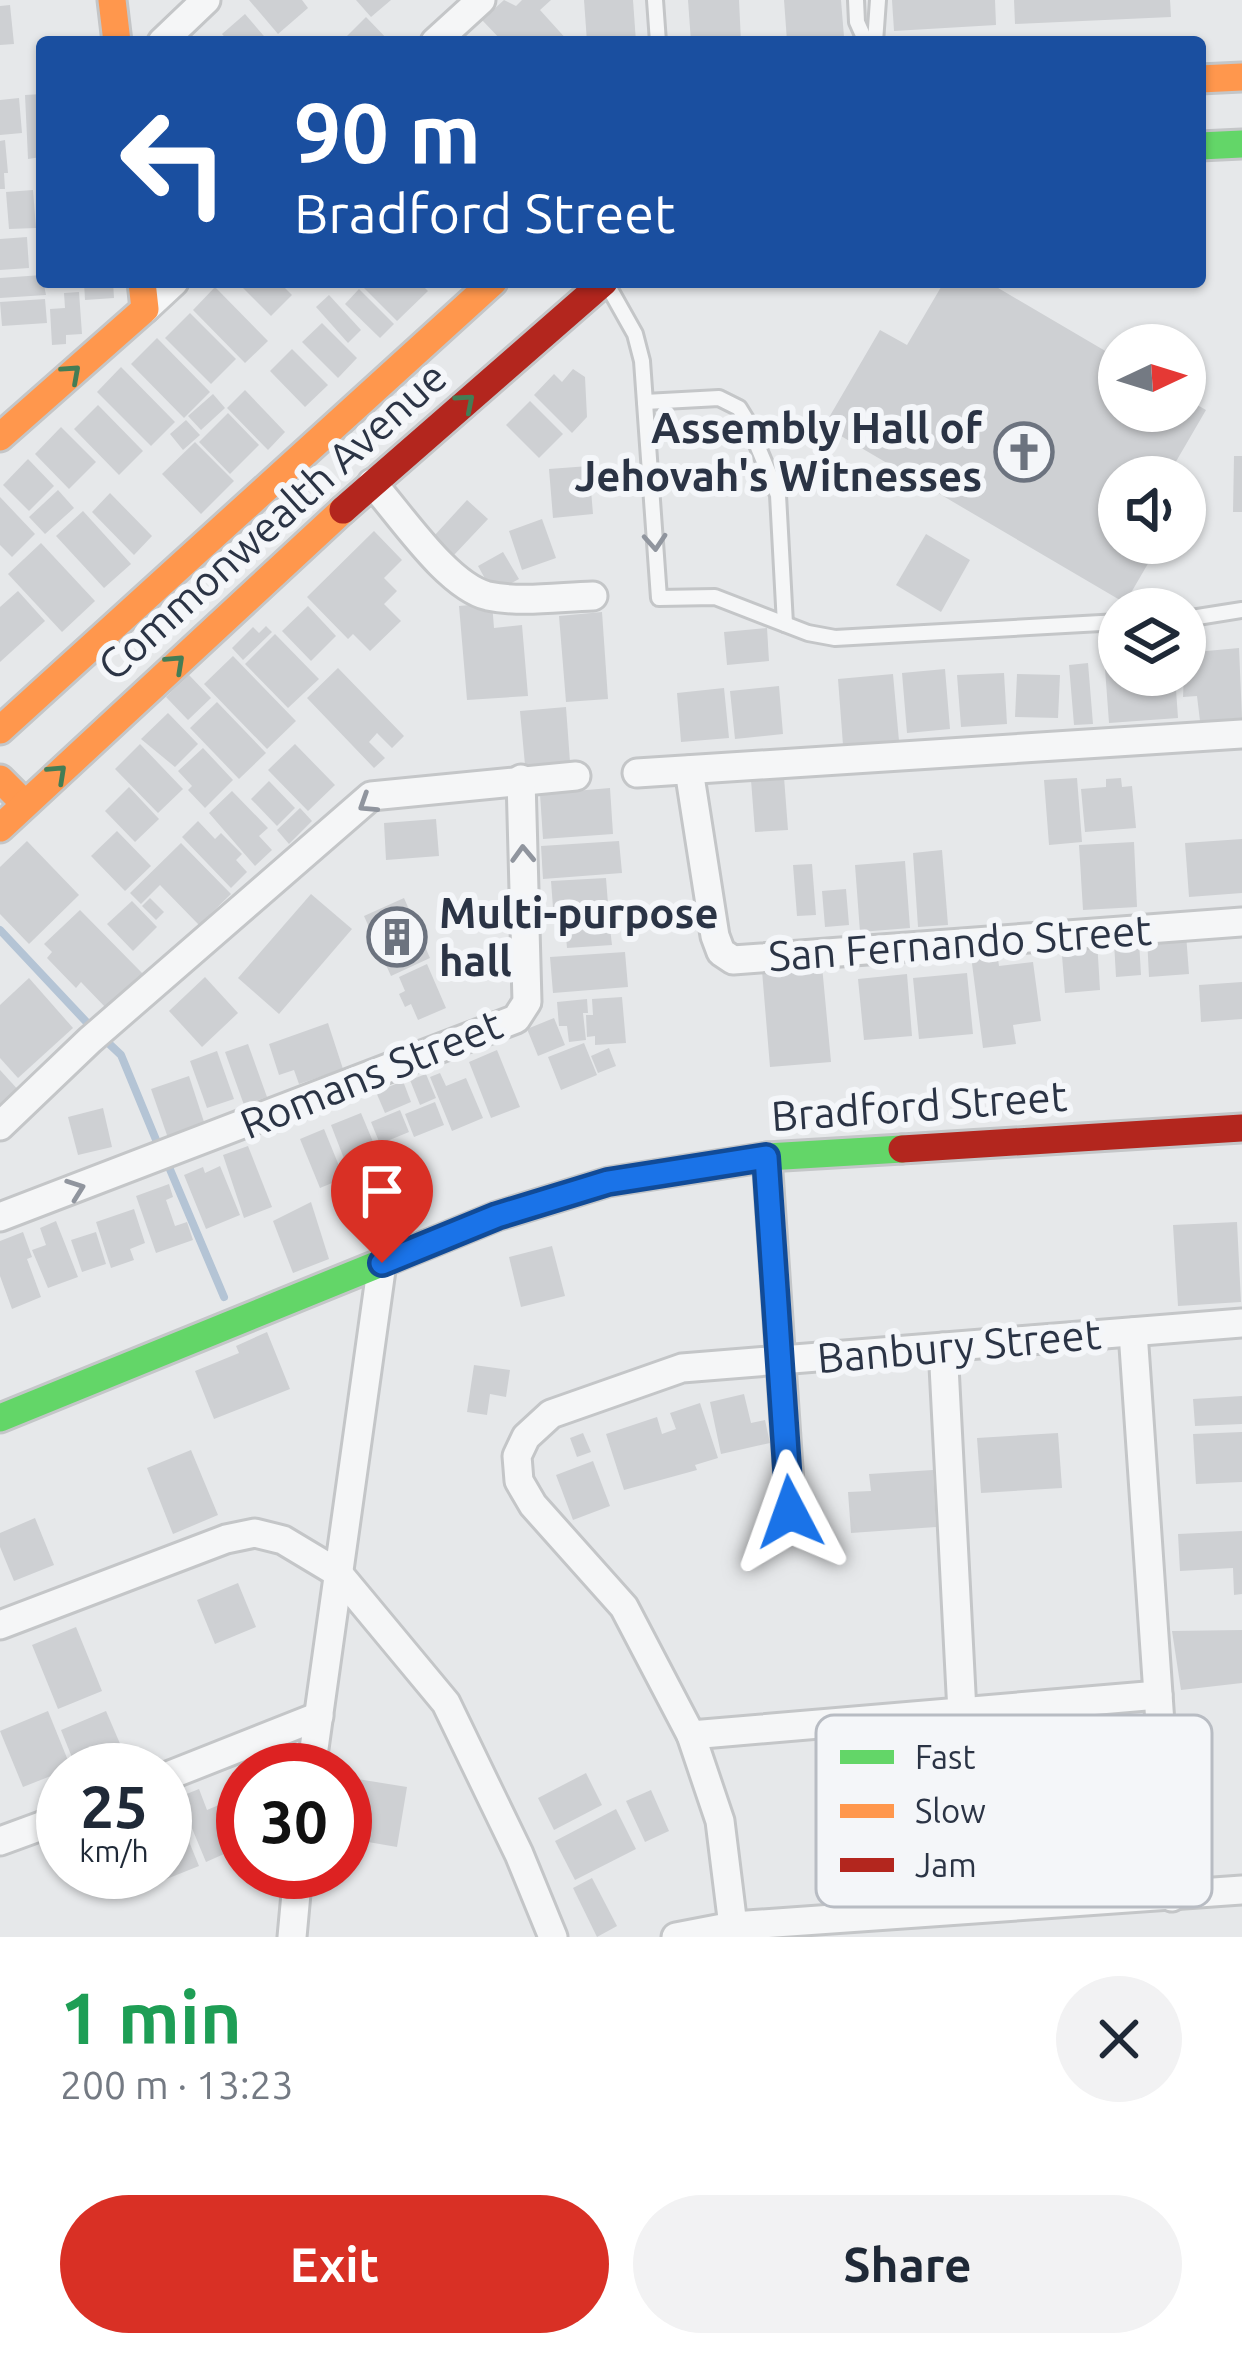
<!DOCTYPE html>
<meta charset="utf-8">
<style>
:root{--surface:#fff;--page:#f2f2f3;--text:#1f2937;--muted:#747a83;--accent:#d93025}
body{margin:0;font-family:Ubuntu,sans-serif;background:var(--page);color:var(--text);height:100vh;display:flex;flex-direction:column;font-size:45px;white-space:nowrap}
*{box-sizing:border-box;margin:0}
p{font-size:39px;color:var(--muted)}
.icon{flex:none;width:66px;height:66px;fill:none;stroke:currentColor;stroke-width:2;stroke-linecap:round;stroke-linejoin:round}
.map{position:relative;height:1937px;overflow:hidden}
.details{display:flex;flex-direction:column;background:var(--surface);flex:1}
.details>*{flex:none}
.hud{position:absolute;left:36px;top:36px;width:1170px;height:252px;border-radius:12px;box-shadow:0 3px 9px #0004;background:#1a4fa0;color:#fff;overflow:hidden}
.needle{width:78px;rotate:86deg}
.tools{position:absolute;left:1098px;top:324px;display:grid;gap:24px}
.tools a{display:grid;place-items:center;width:108px;height:108px;border-radius:50%;background:var(--surface);box-shadow:0 3px 9px #0004;font-size:60px}
.speed{position:absolute;left:36px;top:1743px;display:flex;gap:24px;font-size:60px;font-weight:700;text-align:center}
.speed>*{display:grid;place-content:center;width:156px;height:156px;border-radius:50%;background:var(--surface);box-shadow:0 3px 9px #0004;line-height:1}
.speed small{font-size:30px;font-weight:400}
.speed .limit{border:18px solid #d22;background:#fff;color:#111}
.pin{position:absolute;display:grid;place-items:center;width:102px;height:102px;color:#fff;margin:-123px -51px;border-radius:50% 50% 50% 0;rotate:-45deg;box-shadow:0 0 12px #0007}
.pin .icon{rotate:45deg}
.me{position:absolute;width:132px;margin:-66px;rotate:356deg;stroke-linejoin:round;filter:drop-shadow(0 0 9px #0008)}
.turn{display:flex;align-items:center;gap:42px;height:252px;padding:0 60px;font-size:54px}
.turn .icon{width:156px;height:156px;stroke-width:2.5}
.turn b{display:block;font-size:84px;line-height:102px}
.round{display:grid;place-items:center;flex:none;width:126px;height:126px;border-radius:63px;background:var(--page)}
.summary{display:flex;align-items:center;justify-content:space-between;height:204px;padding:0 60px}
h1{font-size:72px;font-weight:600;line-height:90px;color:#1e9e55}
.cta{display:flex;gap:24px;margin-top:auto;padding:24px 60px}
.cta a{flex:1;height:138px;border-radius:72px;background:var(--accent);color:#fff;font-size:48px;font-weight:600;line-height:138px;text-align:center}
.cta a+a{background:var(--page);color:var(--text)}
.map>svg:first-child{display:block}
</style>
<div class="map">
<svg width="1242" height="1937" viewBox="0 0 1242 1937">
<rect width="100%" height="100%" fill="#e6e8ea"/>
<g fill="none" stroke-linecap="round" stroke-linejoin="round">
<!-- stream -->
<g stroke="#b4c4d5" stroke-width="8">
<polyline points="0,930 93,1029"/>
<polyline points="104,1039 121,1055 159,1147"/>
<polyline points="166,1160 224,1297"/>
</g>
</g>
<!-- building -->
<g fill="#ced0d3">
<polygon points="249,0 302,0 308,8 278,34"/>
<polygon points="356,0 391,0 371,17"/>
<polygon points="504,0 516,6 522,0 551,0 540,10 569,42 503,42 482,20"/>
<polygon points="584,0 633,0 636,42 587,42"/>
<polygon points="688,0 739,0 741,42 691,42"/>
<polygon points="784,0 841,0 844,37 787,41"/>
<polygon points="892,0 995,0 996,25 894,31"/>
<polygon points="1014,0 1170,0 1171,17 1015,24"/>
<polygon points="10,5 14,44 0,45 0,6"/>
<polygon points="245,14 269,42 229,42 222,34"/>
<polygon points="366,17 390,42 349,42 345,38"/>
<polygon points="42,94 41,157 28,159 25,95"/>
<polygon points="19,98 22,133 0,135 0,100"/>
<polygon points="5,140 8,173 4,173 5,189 0,189 0,141"/>
<polygon points="33,190 36,228 9,229 6,192"/>
<polygon points="27,237 29,268 0,270 0,239"/>
<polygon points="42,275 46,295 0,298 0,278"/>
<polygon points="84,282 113,282 114,298 85,300"/>
<polygon points="237,282 279,282 292,295 271,316"/>
<polygon points="358,282 419,282 428,291 397,321"/>
<polygon points="944,282 988,282 1119,359 1119,411 1185,411 1185,398 1206,410 1167,477 1119,477 1119,543 1160,543 1125,603 824,426 880,330 907,345"/>
<polygon points="215,287 268,341 245,363 193,310"/>
<polygon points="359,289 394,324 380,338 345,304"/>
<polygon points="79,292 82,334 66,335 66,344 52,345 50,309 65,308 64,293"/>
<polygon points="329,295 361,330 348,343 316,307"/>
<polygon points="45,299 47,323 2,326 0,302"/>
<polygon points="190,313 236,359 211,384 165,338"/>
<polygon points="322,323 357,358 338,378 302,342"/>
<polygon points="157,338 210,392 184,418 131,364"/>
<polygon points="292,349 328,385 305,407 270,371"/>
<polygon points="121,367 175,422 151,446 97,392"/>
<polygon points="573,369 585,377 587,417 572,433 534,395 554,374 562,382"/>
<polygon points="245,390 285,432 268,450 227,408"/>
<polygon points="213,394 225,408 201,430 188,416"/>
<polygon points="530,401 563,434 539,458 506,425"/>
<polygon points="98,405 143,451 119,475 74,429"/>
<polygon points="228,413 259,445 230,474 199,442"/>
<polygon points="186,420 200,435 183,450 170,434"/>
<polygon points="61,427 96,462 69,489 35,454"/>
<polygon points="195,442 234,481 201,514 162,474"/>
<polygon points="1234,456 1242,456 1242,512 1233,512"/>
<polygon points="28,459 54,486 29,511 3,485"/>
<polygon points="589,466 593,514 553,518 549,469"/>
<polygon points="58,490 74,508 45,534 29,517"/>
<polygon points="110,493 152,536 134,555 92,512"/>
<polygon points="0,497 35,534 12,557 0,545"/>
<polygon points="467,500 488,519 454,555 434,536"/>
<polygon points="83,511 131,564 104,588 56,536"/>
<polygon points="542,519 556,558 522,570 509,531"/>
<polygon points="374,531 402,560 384,578 397,591 384,604 401,621 370,651 353,634 348,639 307,597"/>
<polygon points="926,534 970,560 941,612 896,585"/>
<polygon points="41,543 95,601 62,632 8,574"/>
<polygon points="503,552 519,579 493,593 478,566"/>
<polygon points="18,591 45,621 0,662 0,607"/>
<polygon points="492,603 494,628 522,625 528,696 467,700 459,606"/>
<polygon points="308,606 336,636 311,661 282,631"/>
<polygon points="602,612 608,699 566,702 559,616"/>
<polygon points="266,626 272,632 243,660 232,648 253,627 259,633"/>
<polygon points="767,628 769,661 727,665 724,632"/>
<polygon points="275,634 319,679 288,708 245,664"/>
<polygon points="1239,648 1242,718 1200,721 1197,696 1183,697 1185,653"/>
<polygon points="1119,654 1119,675 1175,675 1178,718 1109,723 1104,655"/>
<polygon points="233,656 296,721 267,749 204,684"/>
<polygon points="1088,663 1093,724 1074,725 1069,665"/>
<polygon points="338,668 404,736 392,748 377,733 369,742 385,758 374,768 307,698"/>
<polygon points="945,669 950,729 907,733 902,673"/>
<polygon points="1004,673 1007,724 961,727 957,675"/>
<polygon points="893,674 899,741 843,745 838,679"/>
<polygon points="1017,674 1060,675 1058,718 1015,717"/>
<polygon points="189,675 211,698 188,720 166,697"/>
<polygon points="779,686 783,734 735,739 730,691"/>
<polygon points="724,688 729,738 681,742 677,693"/>
<polygon points="217,702 266,753 239,779 190,728"/>
<polygon points="566,707 570,762 525,765 520,711"/>
<polygon points="168,713 198,744 175,767 141,739"/>
<polygon points="140,744 183,789 158,813 115,769"/>
<polygon points="295,744 335,785 308,811 268,770"/>
<polygon points="203,748 233,780 205,808 188,790 192,786 178,771"/>
<polygon points="784,777 788,830 755,832 751,780"/>
<polygon points="1077,778 1082,842 1049,845 1044,780"/>
<polygon points="1121,778 1122,787 1132,786 1136,828 1085,832 1081,789 1106,787 1106,779"/>
<polygon points="269,781 295,808 277,826 251,799"/>
<polygon points="129,787 159,819 135,842 105,811"/>
<polygon points="610,788 613,834 543,839 540,794"/>
<polygon points="232,791 268,828 259,836 272,850 255,866 209,813"/>
<polygon points="300,808 312,821 289,844 277,830"/>
<polygon points="436,819 439,856 386,860 384,823"/>
<polygon points="198,821 215,839 221,833 242,854 236,860 247,872 231,888 182,837"/>
<polygon points="117,831 151,866 125,891 91,856"/>
<polygon points="1242,839 1242,893 1189,897 1185,843"/>
<polygon points="27,841 79,895 29,944 0,914 0,867"/>
<polygon points="619,841 622,873 543,879 541,846"/>
<polygon points="1134,842 1137,907 1083,910 1079,845"/>
<polygon points="181,843 231,894 199,925 160,885 141,904 130,893"/>
<polygon points="942,850 948,925 918,927 913,853"/>
<polygon points="905,861 910,928 860,932 855,865"/>
<polygon points="812,864 816,915 797,916 793,865"/>
<polygon points="606,878 609,917 554,921 551,881"/>
<polygon points="846,889 849,925 825,927 822,891"/>
<polygon points="311,894 352,929 279,1014 238,978"/>
<polygon points="150,898 164,912 156,920 142,906"/>
<polygon points="404,898 430,958 391,976 364,916"/>
<polygon points="132,901 157,927 133,951 107,924"/>
<polygon points="80,910 143,974 107,1009 81,982 76,988 47,958 52,952 44,944"/>
<polygon points="609,920 612,945 567,948 565,924"/>
<polygon points="1186,934 1189,974 1149,977 1147,937"/>
<polygon points="1097,940 1100,990 1065,993 1061,943"/>
<polygon points="1139,941 1141,975 1116,977 1114,942"/>
<polygon points="625,952 628,987 553,993 550,957"/>
<polygon points="997,952 999,966 1033,962 1041,1021 1013,1025 1016,1044 983,1048 971,956"/>
<polygon points="427,964 446,1008 418,1020 411,1004 405,1007 399,994 405,991 399,977"/>
<polygon points="822,966 831,1062 770,1067 762,971"/>
<polygon points="967,973 973,1034 919,1039 913,978"/>
<polygon points="907,974 912,1036 864,1040 858,979"/>
<polygon points="205,977 238,1013 202,1047 169,1011"/>
<polygon points="29,978 73,1028 18,1078 0,1058 0,1005"/>
<polygon points="1242,982 1242,1019 1201,1022 1199,985"/>
<polygon points="622,997 626,1043 595,1045 595,1036 587,1037 586,1015 593,1015 592,999"/>
<polygon points="587,999 588,1013 583,1013 586,1040 569,1042 567,1026 559,1026 557,1002"/>
<polygon points="554,1018 565,1045 538,1056 527,1029"/>
<polygon points="328,1023 343,1069 299,1084 294,1070 279,1075 269,1044"/>
<polygon points="584,1043 597,1075 561,1090 548,1057"/>
<polygon points="248,1044 267,1097 244,1105 225,1052"/>
<polygon points="609,1048 616,1066 598,1073 591,1056"/>
<polygon points="497,1050 520,1107 491,1118 469,1062"/>
<polygon points="217,1051 234,1099 207,1108 190,1061"/>
<polygon points="0,1070 21,1093 0,1112"/>
<polygon points="440,1073 446,1086 466,1078 483,1118 452,1131 430,1077"/>
<polygon points="426,1074 436,1098 420,1105 410,1080"/>
<polygon points="189,1076 205,1125 168,1138 151,1089"/>
<polygon points="403,1081 411,1102 385,1113 376,1092"/>
<polygon points="435,1102 444,1125 414,1137 405,1114"/>
<polygon points="103,1108 112,1147 78,1155 68,1117"/>
<polygon points="400,1110 409,1132 380,1144 371,1122"/>
<polygon points="361,1113 379,1156 348,1169 331,1125"/>
<polygon points="324,1129 344,1178 320,1188 300,1139"/>
<polygon points="402,1145 408,1159 387,1167 381,1153"/>
<polygon points="248,1146 272,1207 244,1218 223,1155"/>
<polygon points="220,1166 240,1215 206,1229 184,1175 203,1167 205,1173"/>
<polygon points="169,1184 173,1197 166,1200 175,1226 187,1222 193,1240 156,1253 136,1196"/>
<polygon points="311,1202 329,1259 293,1273 273,1221"/>
<polygon points="134,1209 145,1243 130,1249 134,1260 111,1268 96,1222"/>
<polygon points="56,1221 78,1277 48,1288 32,1250 46,1245 40,1228"/>
<polygon points="1237,1222 1241,1302 1178,1306 1173,1225"/>
<polygon points="23,1232 32,1257 27,1259 41,1297 12,1309 0,1276 0,1241"/>
<polygon points="96,1232 106,1264 82,1272 71,1240"/>
<polygon points="552,1246 565,1296 521,1307 509,1257"/>
<polygon points="267,1332 290,1389 214,1419 195,1371 239,1353 236,1346"/>
<polygon points="474,1365 510,1370 506,1397 490,1394 487,1415 467,1412"/>
<polygon points="744,1394 751,1423 765,1420 770,1443 721,1454 710,1402"/>
<polygon points="1242,1396 1242,1424 1195,1426 1193,1399"/>
<polygon points="700,1403 718,1458 695,1465 697,1470 624,1490 606,1434 657,1417 662,1434 676,1429 670,1413"/>
<polygon points="1242,1432 1242,1482 1196,1484 1193,1434"/>
<polygon points="583,1433 591,1452 577,1457 570,1438"/>
<polygon points="1058,1433 1062,1488 981,1493 977,1438"/>
<polygon points="191,1450 218,1515 173,1534 147,1468"/>
<polygon points="593,1461 610,1506 573,1520 556,1475"/>
<polygon points="933,1470 936,1527 851,1533 848,1492 871,1491 869,1474"/>
<polygon points="35,1518 54,1565 14,1581 0,1547 0,1533"/>
<polygon points="1242,1531 1242,1594 1234,1595 1233,1568 1180,1571 1178,1534"/>
<polygon points="238,1583 256,1627 215,1644 197,1600"/>
<polygon points="76,1627 102,1691 58,1709 32,1645"/>
<polygon points="1242,1630 1242,1683 1181,1690 1172,1631"/>
<polygon points="48,1711 71,1768 23,1787 0,1731"/>
<polygon points="106,1711 127,1760 103,1770 77,1770 61,1730"/>
<polygon points="586,1773 602,1805 554,1830 538,1798"/>
<polygon points="345,1777 407,1787 397,1847 345,1838"/>
<polygon points="199,1789 207,1810 243,1795 243,1854 227,1861 224,1854 206,1862 179,1797"/>
<polygon points="651,1790 669,1831 645,1842 626,1801"/>
<polygon points="616,1809 636,1849 575,1880 555,1841"/>
<polygon points="179,1817 199,1866 154,1884 149,1872 165,1872 165,1823"/>
<polygon points="592,1878 617,1926 597,1937 573,1888"/>
</g>
<g fill="none" stroke-linecap="round" stroke-linejoin="round">
<!-- lane casing -->
<g stroke="#c4c6c8" stroke-width="20">
<g id="lane">
<polyline points="655,0 658,42"/>
<polyline points="856,0 857,22 866,42"/>
<polyline points="875,42 878,0"/>
<polyline points="608,286 635,334 642,361 659,598 715,597 808,633 835,638 1119,622"/>
<polyline points="645,402 719,398 739,408 747,421 778,495 785,624"/>
<polyline points="1185,619 1242,610"/>
</g>
</g>
<!-- street casing -->
<g stroke="#c4c6c8" stroke-width="33">
<g id="street">
<polyline points="162,42 206,0"/>
<polyline points="435,42 481,0"/>
<polyline points="145,309 174,282"/>
<path d="M372 483C400 514 447 586 488 596 521 603 559 597 593 596"/>
<polyline points="689,770 715,936 721,952 733,960 1242,922"/>
<polyline points="637,773 1242,734"/>
<polyline points="0,1126 90,1040 371,796 576,776"/>
<polyline points="767,1157 791,1512"/>
<polyline points="0,1217 516,1019 527,1002 521,779"/>
<polyline points="1133,1332 1172,1897"/>
<polyline points="943,1347 962,1712"/>
<polyline points="0,1625 226,1539 255,1533 283,1540 338,1573 446,1703 519,1854 553,1937"/>
<polyline points="691,1735 1158,1695"/>
<polyline points="311,1770 382,1263"/>
<polyline points="165,1777 319,1716"/>
<polyline points="0,1841 63,1818"/>
<polyline points="733,1926 720,1821 691,1735 624,1607 533,1505 519,1481 517,1456 526,1437 551,1414 682,1368 1242,1323"/>
<polyline points="292,1937 298,1872"/>
<polyline points="676,1937 733,1926 1242,1890"/>
</g>
</g>
<!-- fast casing -->
<g stroke="#c4c6c8" stroke-width="33">
<g id="fast">
<polyline points="1200,146 1242,144"/>
<polyline points="0,1418 497,1216 608,1182 767,1157 902,1149"/>
</g>
</g>
<!-- slow casing -->
<g stroke="#c4c6c8" stroke-width="33">
<g id="slow">
<polyline points="112,0 117,42"/>
<polyline points="1200,79 1242,77"/>
<polyline points="0,437 145,309 142,282"/>
<polyline points="0,730 493,282"/>
<polyline points="0,779 25,804"/>
<polyline points="0,828 343,510"/>
</g>
</g>
<!-- jam casing -->
<g stroke="#c4c6c8" stroke-width="33">
<g id="jam">
<polyline points="343,510 604,282"/>
<polyline points="902,1149 1242,1128"/>
</g>
</g>
<!-- lane -->
<use href="#lane" stroke="#f5f6f7" stroke-width="14"/>
<!-- street -->
<use href="#street" stroke="#f5f6f7" stroke-width="27"/>
<!-- fast -->
<use href="#fast" stroke="#63d668" stroke-width="27"/>
<!-- slow -->
<use href="#slow" stroke="#ff974d" stroke-width="27"/>
<!-- jam -->
<use href="#jam" stroke="#b3261e" stroke-width="27"/>
</g>
<!-- one-way arrows -->
<defs><path id="oneway-chevron" d="M-2-3.5L2.5 0L-2 3.5" fill="none" stroke-width="1.6" stroke-linecap="round" stroke-linejoin="round" transform="scale(3)"/></defs>
<g stroke="#447d55">
<use href="#oneway-chevron" transform="translate(72 373) rotate(-42)"/>
<use href="#oneway-chevron" transform="translate(466 402) rotate(-41)"/>
<use href="#oneway-chevron" transform="translate(176 663) rotate(-43)"/>
<use href="#oneway-chevron" transform="translate(58 773) rotate(-43)"/>
</g>
<g stroke="#90959e">
<use href="#oneway-chevron" transform="translate(655 542) rotate(86)"/>
<use href="#oneway-chevron" transform="translate(367 804) rotate(147)"/>
<use href="#oneway-chevron" transform="translate(523 854) rotate(-92)"/>
<use href="#oneway-chevron" transform="translate(76 1189) rotate(-20)"/>
</g>
<g fill="none" stroke-linecap="round" stroke-linejoin="round">
<!-- route casing -->
<g stroke="#114b97" stroke-width="30">
<polyline id="route" points="382,1263 497,1216 608,1182 766,1157 790,1512"/>
</g>
<!-- route -->
<use href="#route" stroke="#1a73e8" stroke-width="21"/>
</g>
<!-- icons -->
<defs>
<g id="church-ring" transform="scale(3)"><circle r="9.5" fill="#f4f6f9" stroke="#6c737f" stroke-width="1.5"/><path d="M-1.2-6h2.4v3.5h3.3v2.4h-3.3V6h-2.4V-.1h-3.3v-2.4h3.3Z" fill="#6c737f"/></g>
<g id="building-ring" transform="scale(3)"><circle r="9.5" fill="#f4f6f9" stroke="#6c737f" stroke-width="1.5"/><path d="M-4-6H4V6H1V3H-1V6H-4ZM-2.5-4.3h1.7v1.8h-1.7ZM.8-4.3h1.7v1.8H.8ZM-2.5-1h1.7V.8h-1.7ZM.8-1h1.7V.8H.8Z" fill="#6c737f"/></g>
</defs>
<g fill-rule="evenodd">
<use href="#church-ring" x="1024" y="452"/>
<use href="#building-ring" x="397" y="937"/>
</g>
<g text-anchor="middle" stroke-width="12" stroke-linejoin="round" paint-order="stroke">
<!-- poi labels -->
<g font-size="42" font-weight="bold" fill="#2b3445" stroke="#f4f6f9" text-anchor="end">
<text x="982" y="443">Assembly Hall of<tspan x="982" dy="48">Jehovah's Witnesses</tspan></text>
<text x="439" y="928" text-anchor="start">Multi-purpose<tspan x="439" dy="48">hall</tspan></text>
</g>
<!-- street labels -->
<g font-size="42" fill="#2b3445" stroke="#f4f6f9">
<text transform="translate(272 521) rotate(-42)" y="15">Commonwealth Avenue</text>
<text transform="translate(960 943) rotate(-4)" y="15">San Fernando Street</text>
<text transform="translate(371 1074) rotate(-22)" y="15">Romans Street</text>
<text transform="translate(919 1106) rotate(-4)" y="15">Bradford Street</text>
<text transform="translate(959 1346) rotate(-5)" y="15">Banbury Street</text>
</g>
</g>
<!-- legend -->
<rect x="816" y="1715" width="396" height="192" rx="18" fill="#f4f6f9" stroke="#b8bcc3" stroke-width="3"/>
<rect x="840" y="1750" width="54" height="14" fill="#63d668"/>
<rect x="840" y="1804" width="54" height="14" fill="#ff974d"/>
<rect x="840" y="1858" width="54" height="14" fill="#b3261e"/>
<g font-size="33" fill="#2b3445">
<text x="915" y="1769">Fast</text>
<text x="915" y="1823">Slow</text>
<text x="915" y="1877">Jam</text>
</g>
</svg>
<div class="tools">
<a><svg class="needle" viewBox="-14 -14 28 28"><path d="M0-13l5 13h-10z" fill="#e53935"/><path d="M0 13l5-13h-10z" fill="#747a83"/></svg></a>
<a><svg class="icon" aria-label="sound" viewBox="0 0 24 24"><path d="M4 9h4l5-4v14l-5-4H4zM17 9q2 3 0 6"/></svg></a>
<a><svg class="icon" aria-label="layers" viewBox="0 0 24 24"><path d="M12 4l9 5-9 5-9-5zM3 14l9 5 9-5"/></svg></a>
</div>
<div class="speed"><div>25<small>km/h</small></div><div class="limit">30</div></div>
<div class="pin" style="left:382px;top:1263px;background:#d93025"><svg class="icon" aria-label="arrive" viewBox="0 0 24 24"><path d="M6 21V4h12l-3 4 3 4H6"/></svg></div>
<svg class="me" style="left:790px;top:1512px" viewBox="-20 -20 40 40"><path d="M0-17L14 15 0 8-14 15z" fill="#1a73e8" stroke="#fff" stroke-width="4"/></svg>
<div class="hud">
<div class="turn"><svg class="icon" aria-label="left" viewBox="0 0 24 24"><path d="M17 20v-9H6M10 6l-5 5 5 5"/></svg><div><b>90 m</b>Bradford Street</div></div>
</div>
</div>
<section class="details">
<div class="summary"><div><h1>1 min</h1><p>200 m · 13:23</p></div><a class="round"><svg class="icon" aria-label="close" viewBox="0 0 24 24"><path d="M6 6l12 12M18 6L6 18"/></svg></a></div>
<div class="cta"><a>Exit</a><a>Share</a></div>
</section>
